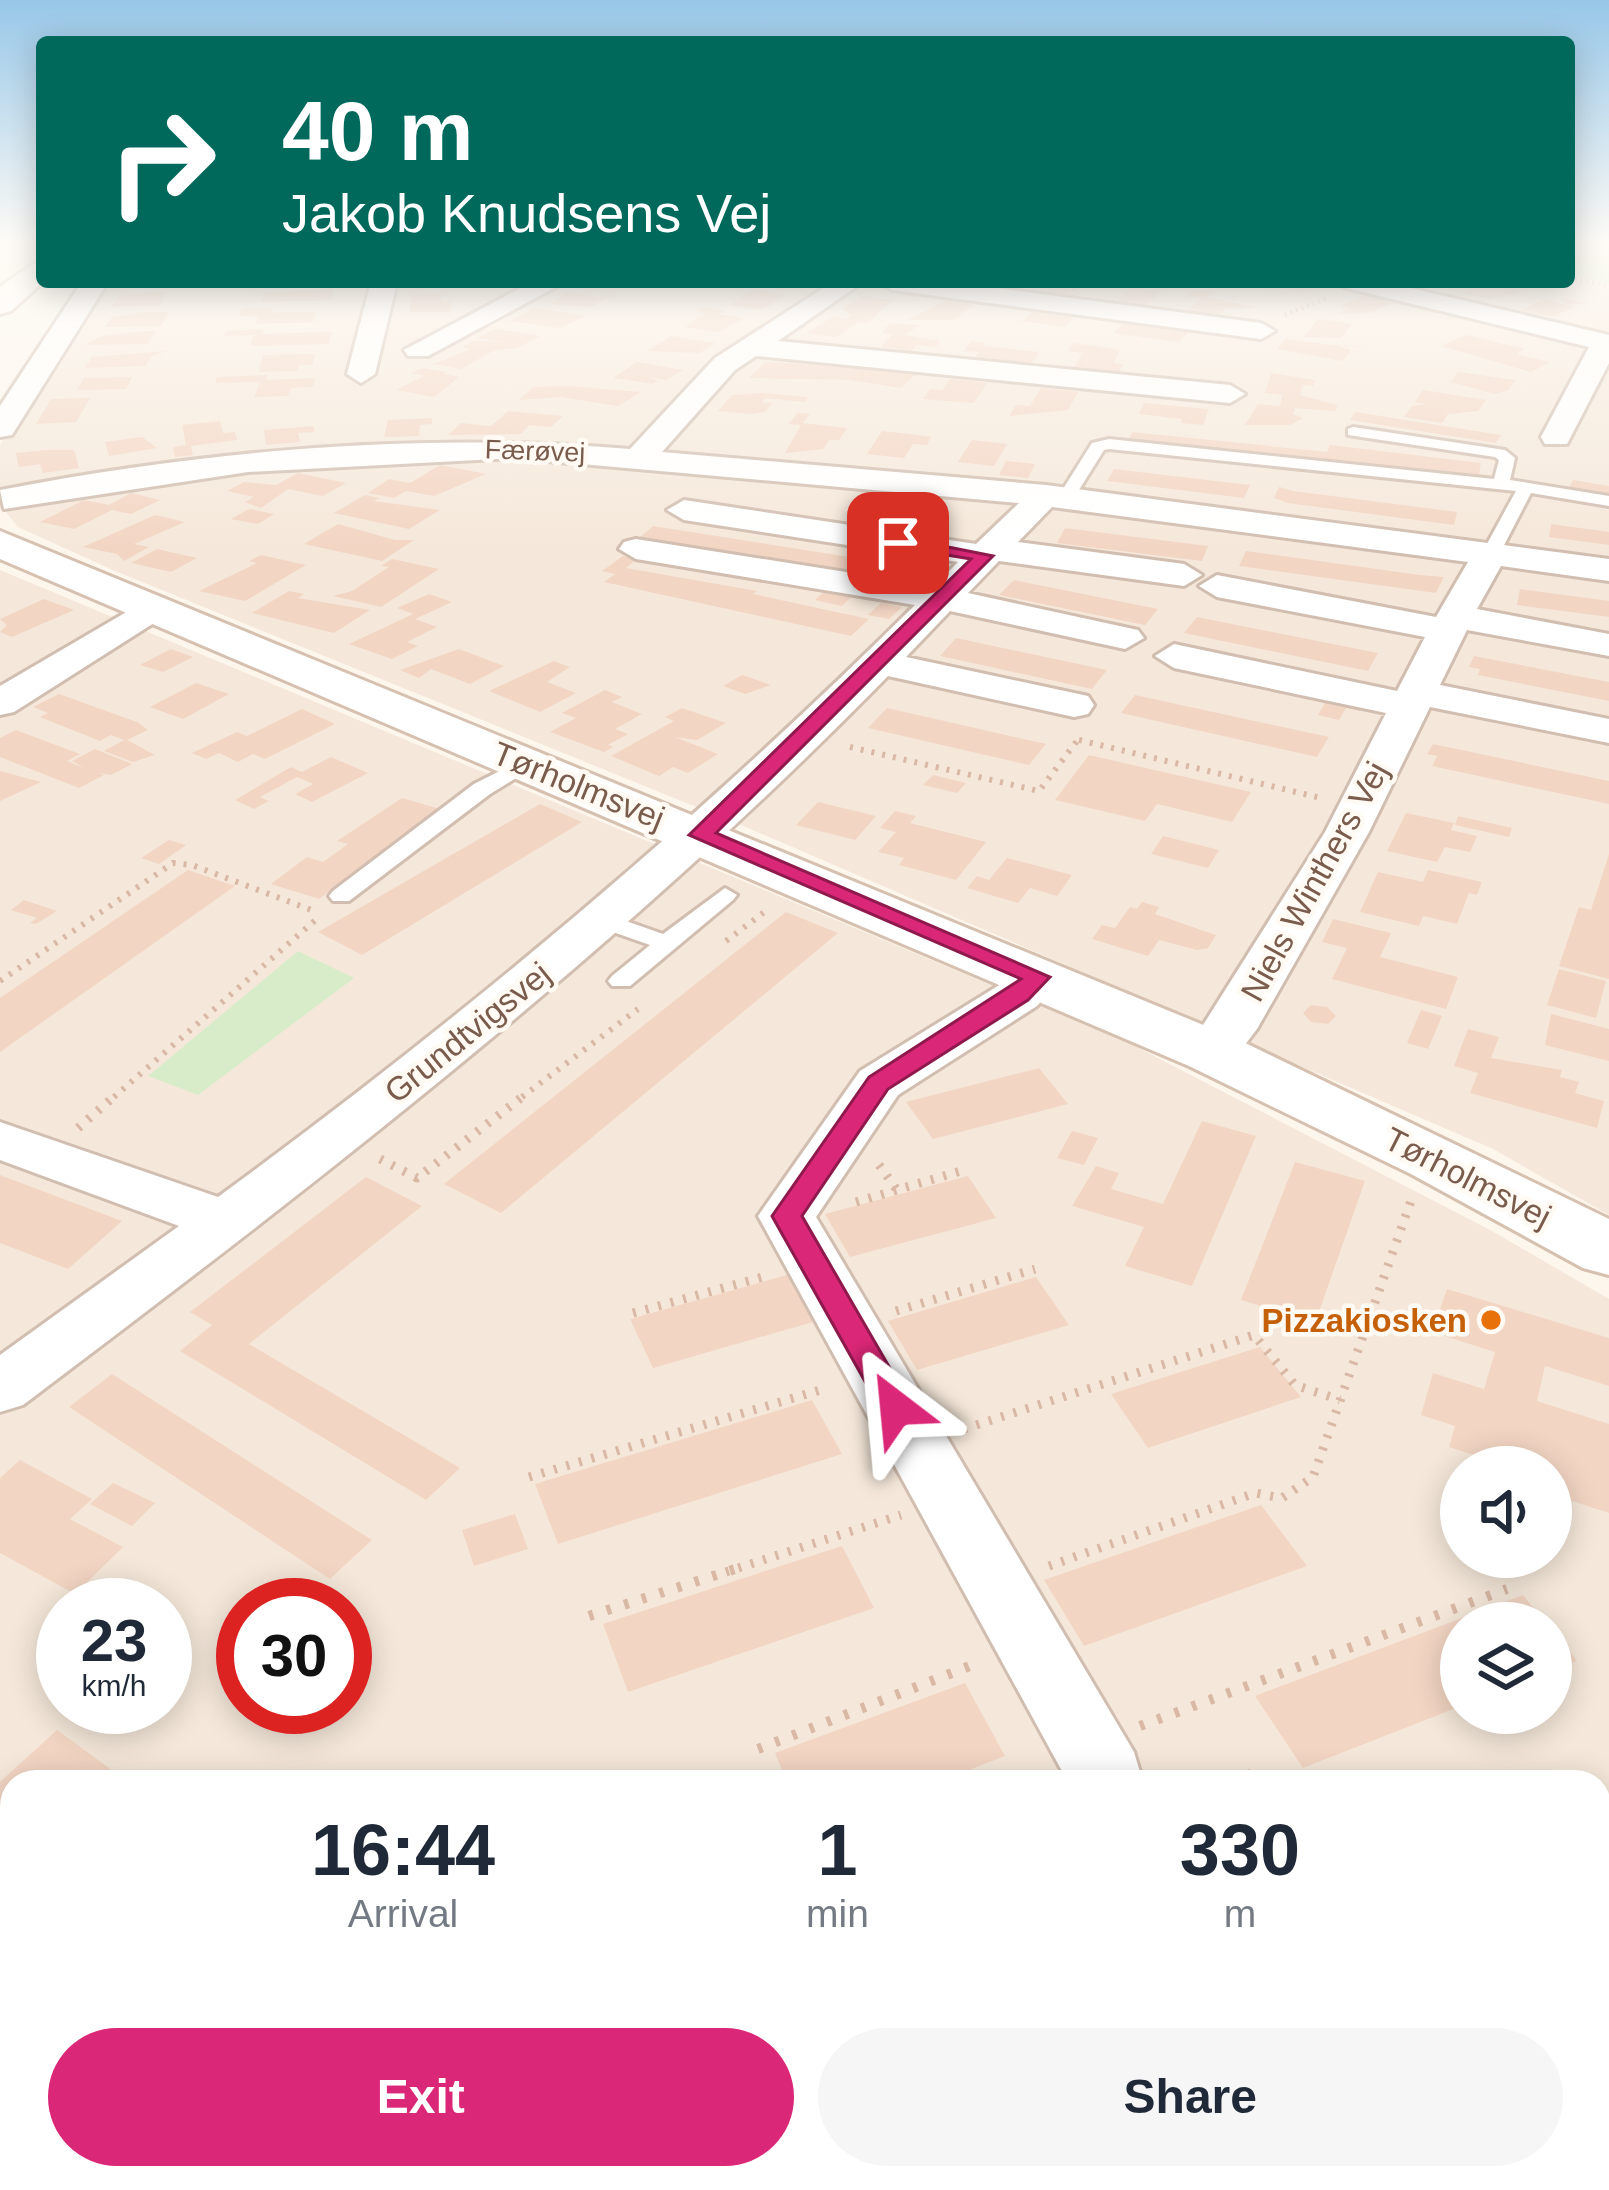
<!DOCTYPE html>
<meta charset="utf-8">
<style>
:root{--surface:#fff;--page:#f6f6f7;--text:#1f2937;--muted:#747a83;--accent:#db2777}
body{margin:0;font-family:Helvetica,sans-serif;background:var(--page);color:var(--text);height:100vh;display:flex;flex-direction:column;font-size:45px;white-space:nowrap}
*{box-sizing:border-box;margin:0}
p{font-size:39px;color:var(--muted)}
.icon{flex:none;width:66px;height:66px;fill:none;stroke:currentColor;stroke-width:2;stroke-linecap:round;stroke-linejoin:round}
.map{position:relative;flex:1;overflow:hidden}
.side{position:absolute;left:0px;top:1770px;width:1611px;height:420px;display:flex;flex-direction:column;background:var(--surface);border-radius:36px 36px 0 0;box-shadow:0 6px 30px #0003}
.side>*{flex:none}
.top-card{position:absolute;left:36px;top:36px;width:1539px;height:252px;border-radius:12px;box-shadow:0 6px 30px #0003;background:#00695c;color:#fff;overflow:hidden}
.buttons{position:absolute;left:1440px;top:1446px;display:grid;gap:24px}
.buttons a{display:grid;place-items:center;width:132px;height:132px;border-radius:50%;background:var(--surface);box-shadow:0 6px 30px #0003;font-size:60px}
.speed{position:absolute;left:36px;top:1578px;display:flex;gap:24px;font-size:60px;font-weight:700;text-align:center}
.speed>*{display:grid;place-content:center;width:156px;height:156px;border-radius:50%;background:var(--surface);box-shadow:0 6px 30px #0003;line-height:1}
.speed small{font-size:30px;font-weight:400}
.speed .limit{border:18px solid #d22;background:#fff;color:#111}
.pin{position:absolute;display:grid;place-items:center;width:102px;height:102px;color:#fff;margin:-51px;border-radius:24px;box-shadow:0 6px 18px #0006}
.me{position:absolute;width:132px;margin:-66px;rotate:331deg;stroke-linejoin:round;filter:drop-shadow(0 0 9px #0008)}
.turn{display:flex;align-items:center;gap:42px;height:252px;padding:0 48px;font-size:54px}
.turn .icon{width:156px;height:156px;stroke-width:2.5}
.turn b{display:block;font-size:84px;line-height:102px}
.eta{display:flex;justify-content:space-evenly;align-items:center;height:204px;text-align:center}
.eta b{font-size:72px;font-weight:700;line-height:84px}
.cta{display:flex;gap:24px;margin-top:auto;padding:24px 48px}
.cta a{flex:1;height:138px;border-radius:72px;background:var(--accent);color:#fff;font-size:48px;font-weight:700;line-height:138px;text-align:center}
.cta a+a{background:var(--page);color:var(--text)}
.map>svg:first-child{display:block}
</style>
<div class="map">
<svg width="1609" height="2190" viewBox="0 0 1609 2190">
<rect width="100%" height="100%" fill="#fdf6ec"/>
<!-- residential -->
<g fill="#f5e8da" fill-rule="evenodd">
<polygon points="1569,275 1609,284 1609,1215 1493,1149 748,828 115,571 18,527 0,505 0,445 100,282 1569,282"/>
<path d="M0 570 1125 1041 1492 1231 1609 1299V2190H0ZM1461 1467H1551V1557H1461ZM63 1605H165V1707H63ZM243 1605H345V1707H243ZM1461 1623H1551V1713H1461ZM12 1782H1599V2178H12Z"/>
</g>
<!-- green -->
<g fill="#d8ecc9">
<polygon points="1569,243 1609,243 1609,284 1569,275"/>
<polygon points="298,951 354,978 198,1095 148,1076"/>
</g>
<!-- building -->
<g fill="#f3d5c3">
<polygon points="1049,282 1079,282 1084,283 1069,296 1038,291"/>
<polygon points="1271,282 1313,282 1302,286 1314,289 1303,293 1263,285"/>
<polygon points="1489,282 1486,283 1524,291 1490,299 1462,293 1475,287 1459,284"/>
<polygon points="1131,287 1161,291 1146,306 1116,302"/>
<polygon points="334,288 332,300 260,302 264,293"/>
<polygon points="756,288 784,296 762,310 729,305"/>
<polygon points="1195,289 1213,291 1207,297 1258,308 1226,308 1217,317 1186,312 1200,298 1187,297"/>
<polygon points="165,291 160,305 111,307 118,296"/>
<polygon points="566,292 597,297 613,295 591,307 550,304"/>
<polygon points="442,294 441,301 451,301 450,312 410,312 410,295"/>
<polygon points="1365,295 1395,302 1370,313 1337,314 1351,308 1340,306"/>
<polygon points="862,296 893,300 867,323 859,322 836,337 807,333 832,317 847,319 852,315 842,309"/>
<polygon points="1566,298 1588,303 1567,305 1575,307 1552,317 1521,310 1544,299 1567,305 1562,300"/>
<polygon points="946,300 974,304 954,320 908,320"/>
<polygon points="703,307 725,311 719,314 743,318 719,332 684,327 707,313 696,311"/>
<polygon points="272,308 270,313 315,312 312,322 256,324 259,315 239,316 242,309"/>
<polygon points="535,308 585,316 561,328 510,321"/>
<polygon points="148,312 169,312 161,326 105,327 112,317"/>
<polygon points="1032,312 1074,318 1064,327 1022,321"/>
<polygon points="1318,319 1352,324 1341,338 1304,337"/>
<polygon points="890,323 920,325 904,335 940,341 936,347 916,345 912,351 881,347 893,334 882,333"/>
<polygon points="1124,323 1189,332 1179,342 1113,333"/>
<polygon points="264,329 262,334 332,332 328,344 250,346 254,335 224,336 227,331"/>
<polygon points="495,329 540,336 517,348 495,350 461,369 434,364 471,349 462,347 473,341 505,342 477,338"/>
<polygon points="147,331 155,331 148,344 84,345 103,336"/>
<polygon points="1466,335 1525,349 1516,354 1550,362 1531,372 1441,346"/>
<polygon points="671,336 715,343 700,353 648,351"/>
<polygon points="1286,339 1331,345 1375,347 1337,346 1351,350 1343,361 1277,349"/>
<polygon points="971,341 985,343 983,346 1039,352 1032,363 975,357 979,352 964,351"/>
<polygon points="1074,343 1120,350 1113,363 1123,364 1119,372 1074,367 1083,353 1068,351"/>
<polygon points="167,351 151,356 146,366 85,368 92,357"/>
<polygon points="315,354 312,365 299,365 297,371 259,372 263,355"/>
<polygon points="637,362 683,370 666,380 649,377 658,381 653,384 613,378"/>
<polygon points="765,362 843,366 915,375 901,388 850,380 749,378"/>
<polygon points="422,368 447,372 443,374 459,377 434,397 396,390 424,376 411,373"/>
<polygon points="1458,372 1515,380 1509,390 1495,394 1451,382"/>
<polygon points="1271,373 1315,380 1313,386 1303,385 1300,395 1337,405 1336,411 1295,408 1293,414 1303,418 1290,425 1245,425 1258,404 1280,406 1282,395 1265,393"/>
<polygon points="268,375 266,380 315,378 313,387 291,388 288,396 254,397 260,382 215,383 217,377"/>
<polygon points="132,377 126,389 77,390 84,378"/>
<polygon points="950,379 987,383 974,403 923,399 930,389 942,390"/>
<polygon points="568,386 641,392 618,406 561,397 519,400 533,387"/>
<polygon points="1041,388 1078,392 1068,410 1009,416 1016,405 1030,406"/>
<polygon points="1423,390 1486,400 1478,411 1448,414 1442,423 1404,417 1412,406 1427,404 1415,402"/>
<polygon points="762,393 808,397 804,402 765,398 762,402 772,403 765,412 752,414 718,411 732,395"/>
<polygon points="90,398 76,422 36,424 51,399"/>
<polygon points="1144,403 1209,409 1203,425 1181,423 1182,419 1139,414"/>
<polygon points="508,411 563,416 551,427 529,425 521,434 448,435 461,423 491,426"/>
<polygon points="1355,412 1501,435 1496,443 1350,420"/>
<polygon points="797,413 810,414 803,423 847,428 839,440 829,440 823,449 785,453 801,425 789,424"/>
<polygon points="432,418 432,424 420,425 419,436 384,437 388,420"/>
<polygon points="220,421 223,433 235,432 237,440 191,446 193,455 175,457 173,447 186,445 182,425"/>
<polygon points="314,426 314,432 298,433 300,442 266,445 264,430"/>
<polygon points="882,431 919,435 931,437 927,445 913,444 904,458 867,454"/>
<polygon points="1132,432 1327,452 1330,445 1481,463 1478,480 1128,441"/>
<polygon points="142,437 157,448 109,456 105,442"/>
<polygon points="972,440 1007,444 994,466 958,462"/>
<polygon points="46,450 74,450 79,468 43,473 40,464 19,467 16,453"/>
<polygon points="1006,461 1035,464 1028,478 999,475"/>
<polygon points="440,465 486,474 434,496 406,491 394,498 368,493 389,479 410,483"/>
<polygon points="1114,469 1250,485 1244,498 1107,481"/>
<polygon points="298,473 346,483 323,496 288,489 261,508 245,502 254,497 227,491 244,482 276,485"/>
<polygon points="1573,480 1609,486 1609,495 1569,488"/>
<polygon points="1279,487 1293,491 1457,512 1454,525 1288,503 1274,498"/>
<polygon points="131,493 160,500 131,514 112,510 74,529 40,522 84,500 109,505"/>
<polygon points="365,495 380,498 374,501 440,510 409,529 334,513"/>
<polygon points="247,510 251,509 274,514 258,524 231,519"/>
<polygon points="155,515 185,522 134,544 149,547 124,561 117,554 83,547"/>
<polygon points="338,524 395,540 414,540 382,561 304,544"/>
<polygon points="1551,524 1609,532 1609,545 1549,537"/>
<polygon points="653,526 926,569 940,566 931,578 908,583 637,540"/>
<polygon points="1065,528 1208,546 1202,561 1057,543"/>
<polygon points="157,549 197,558 171,572 131,563"/>
<polygon points="1246,551 1420,575 1444,577 1436,593 1239,566"/>
<polygon points="261,555 306,565 245,601 199,591 257,563 249,561"/>
<polygon points="623,556 637,559 626,568 757,591 753,594 869,619 851,636 604,582 615,574 602,571"/>
<polygon points="392,559 439,569 381,607 333,596 352,591 389,567 381,566"/>
<polygon points="1014,580 1158,609 1145,625 999,595"/>
<polygon points="828,588 855,593 842,606 815,600"/>
<polygon points="1520,589 1609,601 1609,617 1517,605"/>
<polygon points="289,591 304,594 298,598 370,610 334,633 252,613"/>
<polygon points="429,594 452,602 415,619 437,627 407,642 418,646 392,659 349,644 413,614 397,608"/>
<polygon points="44,599 74,610 12,637 0,632 7,625 0,619"/>
<polygon points="881,603 902,607 889,619 868,615"/>
<polygon points="1197,617 1378,653 1368,671 1184,633"/>
<polygon points="956,638 1107,670 1092,689 940,656"/>
<polygon points="171,649 193,657 163,672 140,665"/>
<polygon points="459,649 504,666 470,684 431,669 419,678 400,670"/>
<polygon points="1474,656 1609,682 1609,701 1478,675 1480,669 1469,667"/>
<polygon points="554,661 570,667 547,682 576,693 540,712 489,691"/>
<polygon points="742,675 771,685 745,694 723,686"/>
<polygon points="196,683 229,694 183,719 150,707"/>
<polygon points="605,690 622,697 612,702 642,714 615,729 628,734 608,745 613,747 604,752 550,732 576,718 562,713"/>
<polygon points="59,694 137,722 148,730 127,740 155,755 133,762 104,751 124,740 111,735 100,741 40,717 48,713 33,707"/>
<polygon points="1135,695 1329,737 1317,757 1121,713"/>
<polygon points="1328,698 1365,706 1362,711 1346,708 1339,720 1318,715"/>
<polygon points="682,708 726,723 697,740 675,737 718,754 688,773 673,767 659,776 611,756 674,721 665,717"/>
<polygon points="887,708 1046,744 1029,765 868,728"/>
<polygon points="302,709 335,724 265,759 253,754 238,762 219,753 206,759 192,753 237,732 247,736"/>
<polygon points="16,730 80,754 67,761 84,768 72,761 95,749 132,764 111,775 99,773 104,775 79,788 0,757 0,738"/>
<polygon points="1433,744 1609,781 1609,804 1432,766 1437,756 1427,754"/>
<polygon points="1089,755 1251,792 1232,822 1157,804 1145,821 1055,800"/>
<polygon points="331,757 368,773 312,802 295,794 313,784 297,777 260,797 269,801 254,809 235,800 291,767 302,772"/>
<polygon points="0,771 41,782 0,801"/>
<polygon points="933,775 966,783 957,793 923,785"/>
<polygon points="402,798 440,809 319,899 271,884 307,857 323,862 348,844 337,841"/>
<polygon points="818,802 876,816 855,840 796,825"/>
<polygon points="540,804 582,822 362,955 318,932"/>
<polygon points="895,811 916,816 910,823 986,842 956,880 899,865 904,858 878,852 896,832 880,828"/>
<polygon points="1406,813 1454,823 1451,830 1477,836 1470,852 1445,847 1437,862 1387,851"/>
<polygon points="1458,816 1512,828 1509,837 1455,825"/>
<polygon points="1163,836 1219,850 1208,868 1151,854"/>
<polygon points="169,840 186,845 159,864 141,858"/>
<polygon points="1609,854 1609,979 1559,966 1579,907 1591,910"/>
<polygon points="1007,858 1072,875 1057,896 1030,888 1018,903 967,888 977,876 989,880"/>
<polygon points="188,870 235,886 0,1052 0,998"/>
<polygon points="1428,870 1482,882 1477,895 1469,893 1457,924 1423,916 1419,926 1360,912 1378,872 1423,882"/>
<polygon points="24,900 57,911 36,924 30,923 37,918 11,910"/>
<polygon points="1142,902 1159,907 1155,914 1216,935 1208,948 1197,950 1159,940 1148,956 1092,939 1102,925 1115,928 1130,907 1137,909"/>
<polygon points="786,912 838,933 501,1213 444,1184"/>
<polygon points="1333,919 1391,933 1380,957 1458,977 1446,1009 1332,979 1347,948 1322,942"/>
<polygon points="1559,969 1606,981 1596,1018 1547,1005"/>
<polygon points="1311,1005 1327,1007 1336,1016 1328,1024 1311,1022 1303,1013"/>
<polygon points="1421,1010 1442,1016 1428,1049 1407,1043"/>
<polygon points="1551,1014 1609,1029 1609,1061 1545,1045"/>
<polygon points="1468,1029 1499,1037 1491,1058 1562,1070 1560,1077 1579,1082 1575,1093 1604,1101 1597,1128 1470,1093 1478,1073 1454,1066"/>
<polygon points="1039,1068 1068,1104 933,1139 906,1102"/>
<polygon points="1202,1121 1256,1136 1192,1286 1125,1266 1144,1227 1072,1206 1096,1166 1119,1173 1111,1189 1163,1204"/>
<polygon points="1072,1131 1098,1138 1084,1165 1057,1158"/>
<polygon points="1295,1162 1365,1181 1315,1323 1241,1300"/>
<polygon points="0,1175 122,1221 68,1269 0,1243"/>
<polygon points="968,1176 996,1218 850,1257 825,1214"/>
<polygon points="366,1177 422,1206 249,1344 460,1468 426,1500 180,1351 212,1325 190,1312"/>
<polygon points="787,1275 813,1322 653,1368 630,1319"/>
<polygon points="1036,1277 1069,1325 917,1370 888,1321"/>
<polygon points="1447,1289 1609,1338 1609,1386 1545,1366 1537,1401 1609,1424 1609,1513 1551,1494 1551,1467 1511,1467 1449,1447 1455,1426 1421,1415 1433,1373 1484,1389 1495,1352 1432,1332"/>
<polygon points="1260,1347 1301,1397 1148,1448 1111,1394"/>
<polygon points="112,1374 372,1540 330,1579 69,1407"/>
<polygon points="812,1400 842,1454 558,1544 535,1484"/>
<polygon points="20,1460 92,1499 70,1519 123,1547 75,1594 0,1553 0,1478"/>
<polygon points="113,1483 155,1503 132,1526 90,1504"/>
<polygon points="1261,1505 1307,1566 1084,1646 1044,1580"/>
<polygon points="515,1514 528,1549 474,1566 462,1530"/>
<polygon points="842,1546 874,1608 628,1692 603,1624"/>
<polygon points="1523,1595 1546,1623 1461,1623 1461,1706 1303,1768 1255,1696"/>
<polygon points="1551,1629 1577,1661 1551,1671"/>
<polygon points="965,1683 1005,1756 938,1782 787,1782 775,1753"/>
<polygon points="57,1730 128,1782 12,1782 12,1849 0,1840 0,1782"/>
<polygon points="1599,1941 1609,1945 1609,2003 1599,1998"/>
<polygon points="1599,2057 1609,2061 1609,2129 1599,2125"/>
<polygon points="460,2178 652,2178 645,2190 478,2190"/>
</g>
<g fill="none" stroke-linecap="round" stroke-linejoin="round">
<!-- lane casing -->
<g stroke="#d1beb0" stroke-width="6">
<g id="lane">
<polygon points="1353,427 1505,450 1515,458 1510,480 1609,496 1609,506 1531,493 1500,553 1491,558 1482,553 1516,491 1109,449 1104,450 1072,501 1058,497 1092,443 1109,439 1494,479 1499,460 1495,457 1348,435 1348,429"/>
<polygon points="527,757 534,759 534,767 490,794 349,901 333,901 329,896 333,891 474,784"/>
<polygon points="725,888 737,895 733,900 630,986 612,986 608,981 612,976 650,945 593,925 589,920 593,915 609,915 663,934"/>
</g>
</g>
<!-- street casing -->
<g stroke="#d1beb0" stroke-width="6">
<g id="street">
<polygon points="82,282 108,282 12,435 0,437 0,406"/>
<polygon points="371,282 397,282 375,374 361,383 347,374"/>
<polygon points="532,282 565,282 428,356 408,356 404,350"/>
<path d="M833 282H863L778 341 1230 385 1245 394 1230 403 756 356 735 370 662 452 1046 485 1609 559V581L1501 566 1477 609 1609 634V656L1467 630 1440 685 1609 719V743L1430 707 1369 832 1257 1029 1231 1063 1212 1068 1193 1063 1186 1052 1325 832 1386 713 1174 668 1155 656 1174 644 1397 691 1425 637 1217 597 1199 586 1217 575 1436 617 1468 562 1052 507 1018 542 1184 564 1202 575 1184 586 999 561 968 593 1138 630 1144 638 1125 649 950 611 906 657 1088 696 1094 705 1088 714 1074 717 888 676C623 947 324 1178 23 1405L0 1412V1355L179 1226 0 1160V1122L218 1197C465 1016 700 819 915 605L636 559 619 549 624 542 636 539 934 586 958 562 684 520 667 510 684 500 976 544 1019 503 514 458 248 472 4 509 0 490C207 450 421 432 630 449L715 358Z"/>
<polygon points="879,282 950,282 1261,323 1275,331 1261,339 892,290"/>
<polygon points="1339,282 1385,282 1609,335 1609,363 1567,444 1545,444 1541,437 1589,347 1343,287"/>
<polygon points="152,597 165,600 170,608 165,616 14,712 0,715 0,686"/>
<polygon points="1037,962 1055,966 1062,977 1037,1006 898,1095 816,1217 1134,1752 1143,1782 1068,1782 758,1216 860,1071 1001,984 1019,966"/>
<polygon points="0,2003 12,2008 12,2102 0,2097"/>
<polygon points="97,2178 198,2178 203,2190 102,2190"/>
</g>
</g>
<!-- secondary casing -->
<g stroke="#d6c0b0" stroke-width="6">
<g id="secondary">
<polygon points="42,258 43,282 11,311 0,314 0,287"/>
<polygon points="0,531 1235,1038 1609,1219 1609,1275 1583,1268 1411,1174 1189,1066 0,559"/>
</g>
</g>
<!-- path-far3 -->
<g stroke="#d9b8a5" stroke-width="4.5" stroke-dasharray="1.5 4.5" stroke-linecap="butt">
<polyline points="1569,277 1609,286"/>
<polyline points="1285,315 1327,298"/>
</g>
<!-- path-far2 -->
<g stroke="#d9b8a5" stroke-width="6" stroke-dasharray="3 8" stroke-linecap="butt">
<polyline points="1079,740 1321,798"/>
<polyline points="850,747 1039,791 1080,737"/>
<polyline points="726,941 767,910"/>
<polyline points="0,981 173,863 192,865 314,911"/>
<polyline points="114,1097 319,917"/>
<polyline points="522,1097 638,1009"/>
</g>
<!-- path-far1 -->
<g stroke="#d9b8a5" stroke-width="9" stroke-dasharray="3 10" stroke-linecap="butt">
<polyline points="78,1128 117,1094"/>
<polyline points="380,1159 417,1178 526,1094"/>
<polyline points="879,1165 897,1190"/>
<polyline points="856,1202 964,1170"/>
<polyline points="896,1311 1035,1269"/>
<polyline points="633,1313 770,1275"/>
<polyline points="964,1429 1254,1335 1295,1385 1340,1400"/>
<polyline points="529,1477 827,1388"/>
<polyline points="1049,1566 1255,1493 1282,1498 1313,1477 1412,1198"/>
<polyline points="726,1572 901,1515"/>
</g>
<!-- path -->
<g stroke="#d9b8a5" stroke-width="10" stroke-dasharray="4.5 14" stroke-linecap="butt">
<polyline points="589,1616 735,1569"/>
<polyline points="1140,1726 1507,1589"/>
<polyline points="758,1749 980,1662"/>
<polyline points="1230,1782 1258,1771"/>
</g>
<!-- lane -->
<use href="#lane" fill="#fff" fill-rule="evenodd"/>
<!-- street -->
<use href="#street" fill="#fff" fill-rule="evenodd"/>
<!-- secondary -->
<use href="#secondary" fill="#fff" fill-rule="evenodd"/>
</g>
<!-- sky -->
<linearGradient id="sky" x2="0" y2="1"><stop stop-color="#97c7e8"/><stop offset="0.44" stop-color="#fefbf6"/><stop offset="1" stop-color="#fefbf6" stop-opacity="0"/></linearGradient>
<rect width="1609" height="550" fill="url(#sky)"/>
<!-- route -->
<polygon fill="#db2777" stroke="#8e194d" stroke-width="3" points="898,537 993,556 716,833 1050,977 1028,1000 888,1089 802,1216 913,1408 896,1421 885,1417 772,1216 869,1077 1021,979 689,835 971,559 892,546 890,543"/>
<!-- markers -->
<circle fill="#e8710a" stroke="#fffaf3" stroke-width="4.5" cx="1491" cy="1320" r="12"/>
<g text-anchor="middle" stroke-width="9" stroke-linejoin="round" paint-order="stroke">
<!-- far-street labels -->
<g font-size="27" fill="#7a5c4d" stroke="#fffaf3">
<text transform="translate(535 451) rotate(2)" y="9">Færøvej</text>
</g>
<!-- street labels -->
<g font-size="33" fill="#7a5c4d" stroke="#fffaf3">
<text transform="translate(579 785) rotate(22)" y="12">Tørholmsvej</text>
<text transform="translate(1314 881) rotate(-61)" y="12">Niels Winthers Vej</text>
<text transform="translate(467 1032) rotate(-39)" y="12">Grundtvigsvej</text>
<text transform="translate(1468 1177) rotate(27)" y="12">Tørholmsvej</text>
</g>
<!-- food labels -->
<g font-size="33" font-weight="bold" fill="#c56008" stroke="#fffaf3" text-anchor="end">
<text x="1467" y="1332">Pizzakiosken</text>
</g>
</g>
</svg>
<div class="buttons">
<a><svg class="icon" aria-label="sound" viewBox="0 0 24 24"><path d="M4 9h4l5-4v14l-5-4H4zM17 9q2 3 0 6"/></svg></a>
<a><svg class="icon" aria-label="layers" viewBox="0 0 24 24"><path d="M12 4l9 5-9 5-9-5zM3 14l9 5 9-5"/></svg></a>
</div>
<div class="speed"><div>23<small>km/h</small></div><div class="limit">30</div></div>
<div class="pin" style="left:898px;top:543px;background:#d93025"><svg class="icon" aria-label="arrive" viewBox="0 0 24 24"><path d="M6 21V4h12l-3 4 3 4H6"/></svg></div>
<svg class="me" style="left:896px;top:1408px" viewBox="-20 -20 40 40"><path d="M0-17L14 15 0 8-14 15z" fill="#db2777" stroke="#fff" stroke-width="4"/></svg>
<div class="top-card">
<div class="turn"><svg class="icon" aria-label="right" viewBox="0 0 24 24"><path d="M7 20v-9h11M14 6l5 5-5 5"/></svg><div><b>40 m</b>Jakob Knudsens Vej</div></div>
</div>
<section class="side">
<div class="eta">
<div><b>16:44</b><p>Arrival</p></div>
<div><b>1</b><p>min</p></div>
<div><b>330</b><p>m</p></div>
</div>
<div class="cta"><a>Exit</a><a>Share</a></div>
</section>
</div>
